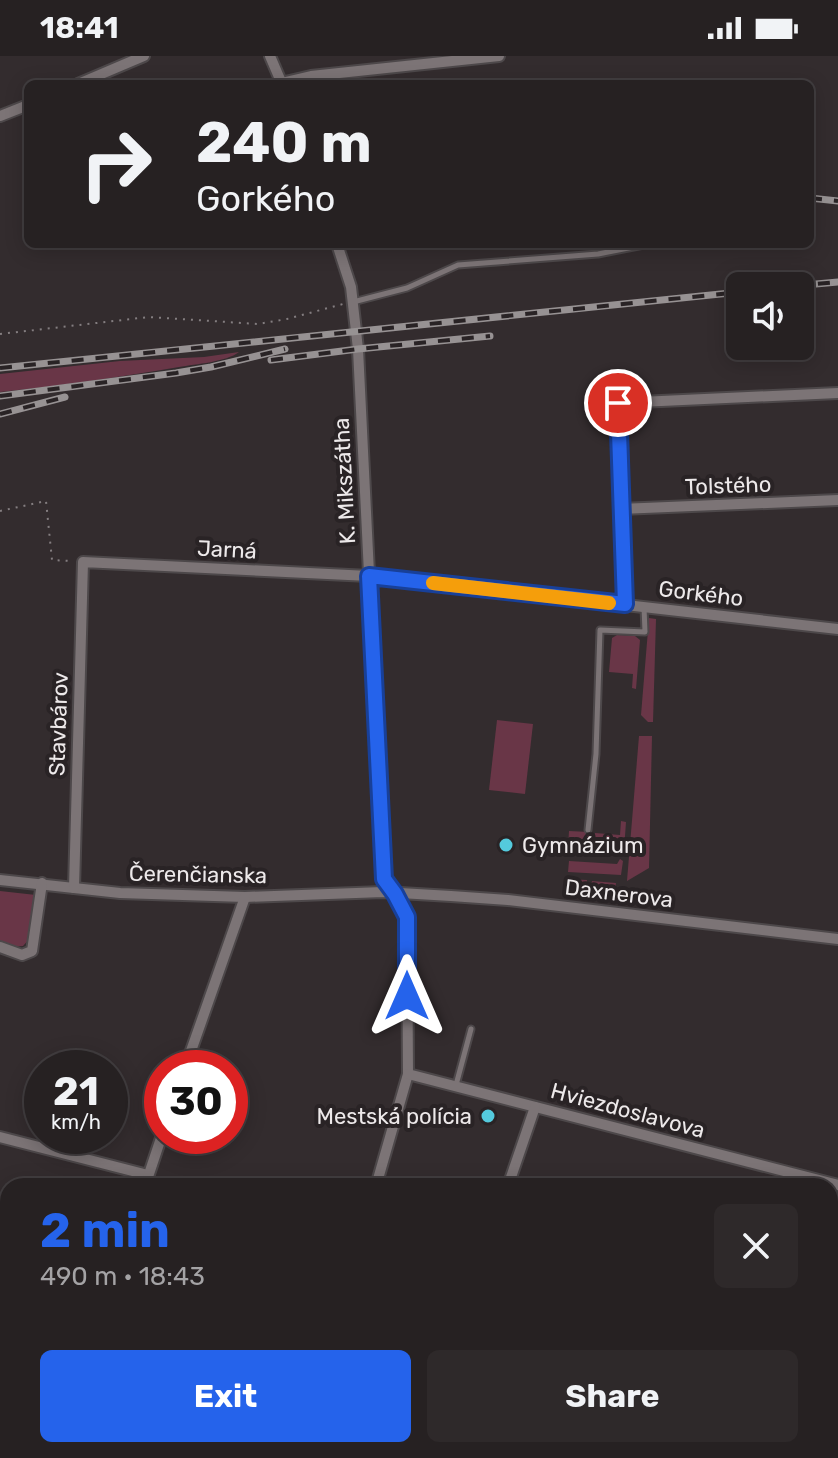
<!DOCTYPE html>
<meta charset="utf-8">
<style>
:root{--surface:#262122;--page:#2e292a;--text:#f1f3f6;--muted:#a4a3a5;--line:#423e40;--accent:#2563eb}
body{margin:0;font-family:Rubik,sans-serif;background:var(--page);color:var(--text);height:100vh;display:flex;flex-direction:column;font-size:30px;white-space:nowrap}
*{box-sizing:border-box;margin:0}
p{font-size:26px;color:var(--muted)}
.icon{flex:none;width:44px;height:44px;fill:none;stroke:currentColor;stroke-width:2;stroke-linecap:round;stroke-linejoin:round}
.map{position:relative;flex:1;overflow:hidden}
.details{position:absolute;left:0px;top:1122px;width:838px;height:280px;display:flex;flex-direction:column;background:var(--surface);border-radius:24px 24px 0 0;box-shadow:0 4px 20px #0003,0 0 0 2px var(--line)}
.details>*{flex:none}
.banner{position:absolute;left:24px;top:24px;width:790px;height:168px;border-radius:12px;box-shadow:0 4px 20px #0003,0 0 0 2px var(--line);background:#262122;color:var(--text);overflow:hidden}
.fabs{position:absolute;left:726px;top:216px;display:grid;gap:16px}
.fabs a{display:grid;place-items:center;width:88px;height:88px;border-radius:12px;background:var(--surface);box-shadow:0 4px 20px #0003,0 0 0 2px var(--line);font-size:40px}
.speed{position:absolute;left:24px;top:994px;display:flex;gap:16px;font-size:40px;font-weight:700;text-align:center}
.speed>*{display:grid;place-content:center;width:104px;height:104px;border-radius:50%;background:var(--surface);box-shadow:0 4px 20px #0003,0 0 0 2px var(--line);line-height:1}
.speed small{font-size:20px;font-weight:400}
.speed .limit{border:12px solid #d22;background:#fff;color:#111}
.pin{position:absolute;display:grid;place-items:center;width:68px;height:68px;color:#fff;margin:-34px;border:4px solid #fff;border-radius:50%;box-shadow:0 2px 8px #0007}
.me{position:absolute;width:88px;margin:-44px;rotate:0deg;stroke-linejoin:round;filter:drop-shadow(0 0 6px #0008)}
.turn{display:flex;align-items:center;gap:28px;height:168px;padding:0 40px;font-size:36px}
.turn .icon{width:104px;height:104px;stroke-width:2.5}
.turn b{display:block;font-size:56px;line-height:68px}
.round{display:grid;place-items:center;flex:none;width:84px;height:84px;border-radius:12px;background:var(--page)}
.overview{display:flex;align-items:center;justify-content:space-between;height:136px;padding:0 40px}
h1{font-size:48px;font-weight:700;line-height:60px;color:var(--accent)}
.button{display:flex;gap:16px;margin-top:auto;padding:16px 40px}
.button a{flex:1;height:92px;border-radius:12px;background:var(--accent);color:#fff;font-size:32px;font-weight:700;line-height:92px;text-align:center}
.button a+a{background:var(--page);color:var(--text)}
.status{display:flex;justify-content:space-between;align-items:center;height:56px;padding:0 40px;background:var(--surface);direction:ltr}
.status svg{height:22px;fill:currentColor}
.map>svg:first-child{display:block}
</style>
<div class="status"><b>18:41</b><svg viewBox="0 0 49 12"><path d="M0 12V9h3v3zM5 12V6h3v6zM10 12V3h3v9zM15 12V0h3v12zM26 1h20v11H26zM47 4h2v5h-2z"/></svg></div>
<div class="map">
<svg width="838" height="1402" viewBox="0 0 838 1402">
<rect width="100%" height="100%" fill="#332c2e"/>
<!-- green -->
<g fill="#693647">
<path d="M239 296C226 306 196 308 179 311 120 321 60 330 0 336V318L120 305 204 301Z"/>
<polygon points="649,562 656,563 653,666 648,666 641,659"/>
<polygon points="617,579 635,580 640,584 636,633 632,632 633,618 609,616 612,582"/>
<polygon points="497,664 533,668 525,738 489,734"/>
<polygon points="639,680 652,680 649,812 627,825"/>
<polygon points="621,765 626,766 624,794 594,792 595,777 620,779"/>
<polygon points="569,775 589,776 587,791 568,790"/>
<polygon points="620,803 623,805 621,819 568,816 569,805 617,808"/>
<polygon points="567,823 587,824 585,837 566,835"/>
<polygon points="592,825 616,827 614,840 590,837"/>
<polygon points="0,835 36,839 31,881 23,890 12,891 0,887"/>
<polygon points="112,1394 152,1394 151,1402 110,1402"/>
<polygon points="455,1394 488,1394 486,1402 453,1402"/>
</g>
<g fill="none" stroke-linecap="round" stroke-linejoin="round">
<!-- service casing -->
<g stroke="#4d484a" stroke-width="9">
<g id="service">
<polyline points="353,246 407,232 458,209 598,198 649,188"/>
<polyline points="588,774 596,698 600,574 645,576 644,551"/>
<polyline points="456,1029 471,973"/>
</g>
</g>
<!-- minor casing -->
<g stroke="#4d484a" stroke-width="14">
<g id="minor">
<polyline points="270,0 282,28"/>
<polyline points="281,27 311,20 499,0"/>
<polyline points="78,28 144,0"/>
<polyline points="0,60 28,49"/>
<polyline points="337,188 351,231 358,293 384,823 395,838 407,861 408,1018 376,1130"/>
<polyline points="620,453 838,444"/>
<polyline points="625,548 618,347 838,337"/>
<polyline points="0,824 120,837 245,841 383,836 451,840 508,844 838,883"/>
<polyline points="74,832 83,506 369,520 838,573"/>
<polyline points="0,891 22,899 32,895 42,827"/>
<polyline points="185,1012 245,841"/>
<polyline points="408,1018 838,1129"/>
<polyline points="0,1081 148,1119"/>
<polyline points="145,1130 162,1079"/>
<polyline points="508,1130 535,1051"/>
<polyline points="830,1227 838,1195"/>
<polyline points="0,1278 8,1280"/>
<polyline points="830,1279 838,1281"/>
<polyline points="758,1394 785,1402"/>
<polyline points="49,1402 52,1394"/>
<polyline points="277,1402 280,1394"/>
<polyline points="417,1402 419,1394"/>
<polyline points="536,1402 539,1394"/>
<polyline points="680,1402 682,1394"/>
</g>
</g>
<!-- path -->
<g stroke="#847e80" stroke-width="2" stroke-dasharray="2 6" stroke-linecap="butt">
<polyline points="0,278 149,261 258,268 287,263 343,248"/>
<polyline points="0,455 46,445 52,504 72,505"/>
</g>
<!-- service -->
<use href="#service" stroke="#7c7476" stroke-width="5"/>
<!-- minor -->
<use href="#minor" stroke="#7c7476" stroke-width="10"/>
<!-- rail casing -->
<g stroke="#979293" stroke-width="7">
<g id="rail">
<polyline points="810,142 838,145"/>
<polyline points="794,230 838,226"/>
<polyline points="271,304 358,293 490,280"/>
<polyline points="0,312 740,236"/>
<polyline points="0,340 176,317 211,311 285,293"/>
<polyline points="0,358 65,341"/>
</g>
</g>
<!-- rail -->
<use href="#rail" stroke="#292325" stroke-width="4" stroke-dasharray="12" stroke-linecap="butt"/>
</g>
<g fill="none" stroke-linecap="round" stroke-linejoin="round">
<!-- route casing -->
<g stroke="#184099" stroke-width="20">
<polyline id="route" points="407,940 407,861 395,838 384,823 369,520 625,548 618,347"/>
</g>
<!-- route -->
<use href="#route" stroke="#2563eb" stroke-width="14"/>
<!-- slow -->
<polyline stroke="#f59e0b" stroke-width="14" points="433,527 609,547"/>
</g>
<!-- markers -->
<g fill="#54cadd" stroke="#292325" stroke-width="3">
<circle cx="506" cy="789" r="8"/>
<circle cx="488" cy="1060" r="8"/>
</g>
<g text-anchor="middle" stroke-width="8" stroke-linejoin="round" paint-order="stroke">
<!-- street labels -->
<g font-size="22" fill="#ede9ea" stroke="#292325">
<text transform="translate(344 425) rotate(-93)" y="8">K. Mikszátha</text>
<text transform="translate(728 429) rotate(-2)" y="8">Tolstého</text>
<text transform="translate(227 493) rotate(3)" y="8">Jarná</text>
<text transform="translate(701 537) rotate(7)" y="8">Gorkého</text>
<text transform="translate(58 668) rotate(-88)" y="8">Stavbárov</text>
<text transform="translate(198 818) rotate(1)" y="8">Čerenčianska</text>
<text transform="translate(619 837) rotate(7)" y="8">Daxnerova</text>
<text transform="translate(628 1054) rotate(15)" y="8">Hviezdoslavova</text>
</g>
<!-- poi labels -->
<g font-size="22" fill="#ede9ea" stroke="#292325" text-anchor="start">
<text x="522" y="797">Gymnázium</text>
<text x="472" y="1068" text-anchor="end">Mestská polícia</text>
</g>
</g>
</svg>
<div class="fabs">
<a><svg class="icon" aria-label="sound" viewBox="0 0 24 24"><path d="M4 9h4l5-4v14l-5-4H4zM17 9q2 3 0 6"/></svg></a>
</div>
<div class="speed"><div>21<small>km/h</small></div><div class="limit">30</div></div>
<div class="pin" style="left:618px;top:347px;background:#d93025"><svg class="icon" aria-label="arrive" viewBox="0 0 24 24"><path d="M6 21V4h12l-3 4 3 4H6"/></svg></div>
<svg class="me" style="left:407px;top:940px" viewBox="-20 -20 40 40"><path d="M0-17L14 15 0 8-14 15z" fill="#2563eb" stroke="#fff" stroke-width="4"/></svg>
<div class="banner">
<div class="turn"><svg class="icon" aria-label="right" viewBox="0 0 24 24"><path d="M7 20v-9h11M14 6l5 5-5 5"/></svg><div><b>240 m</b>Gorkého</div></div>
</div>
<section class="details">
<div class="overview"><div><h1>2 min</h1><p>490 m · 18:43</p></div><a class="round"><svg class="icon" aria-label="close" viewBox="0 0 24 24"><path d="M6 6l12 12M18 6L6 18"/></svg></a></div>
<div class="button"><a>Exit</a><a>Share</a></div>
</section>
</div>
